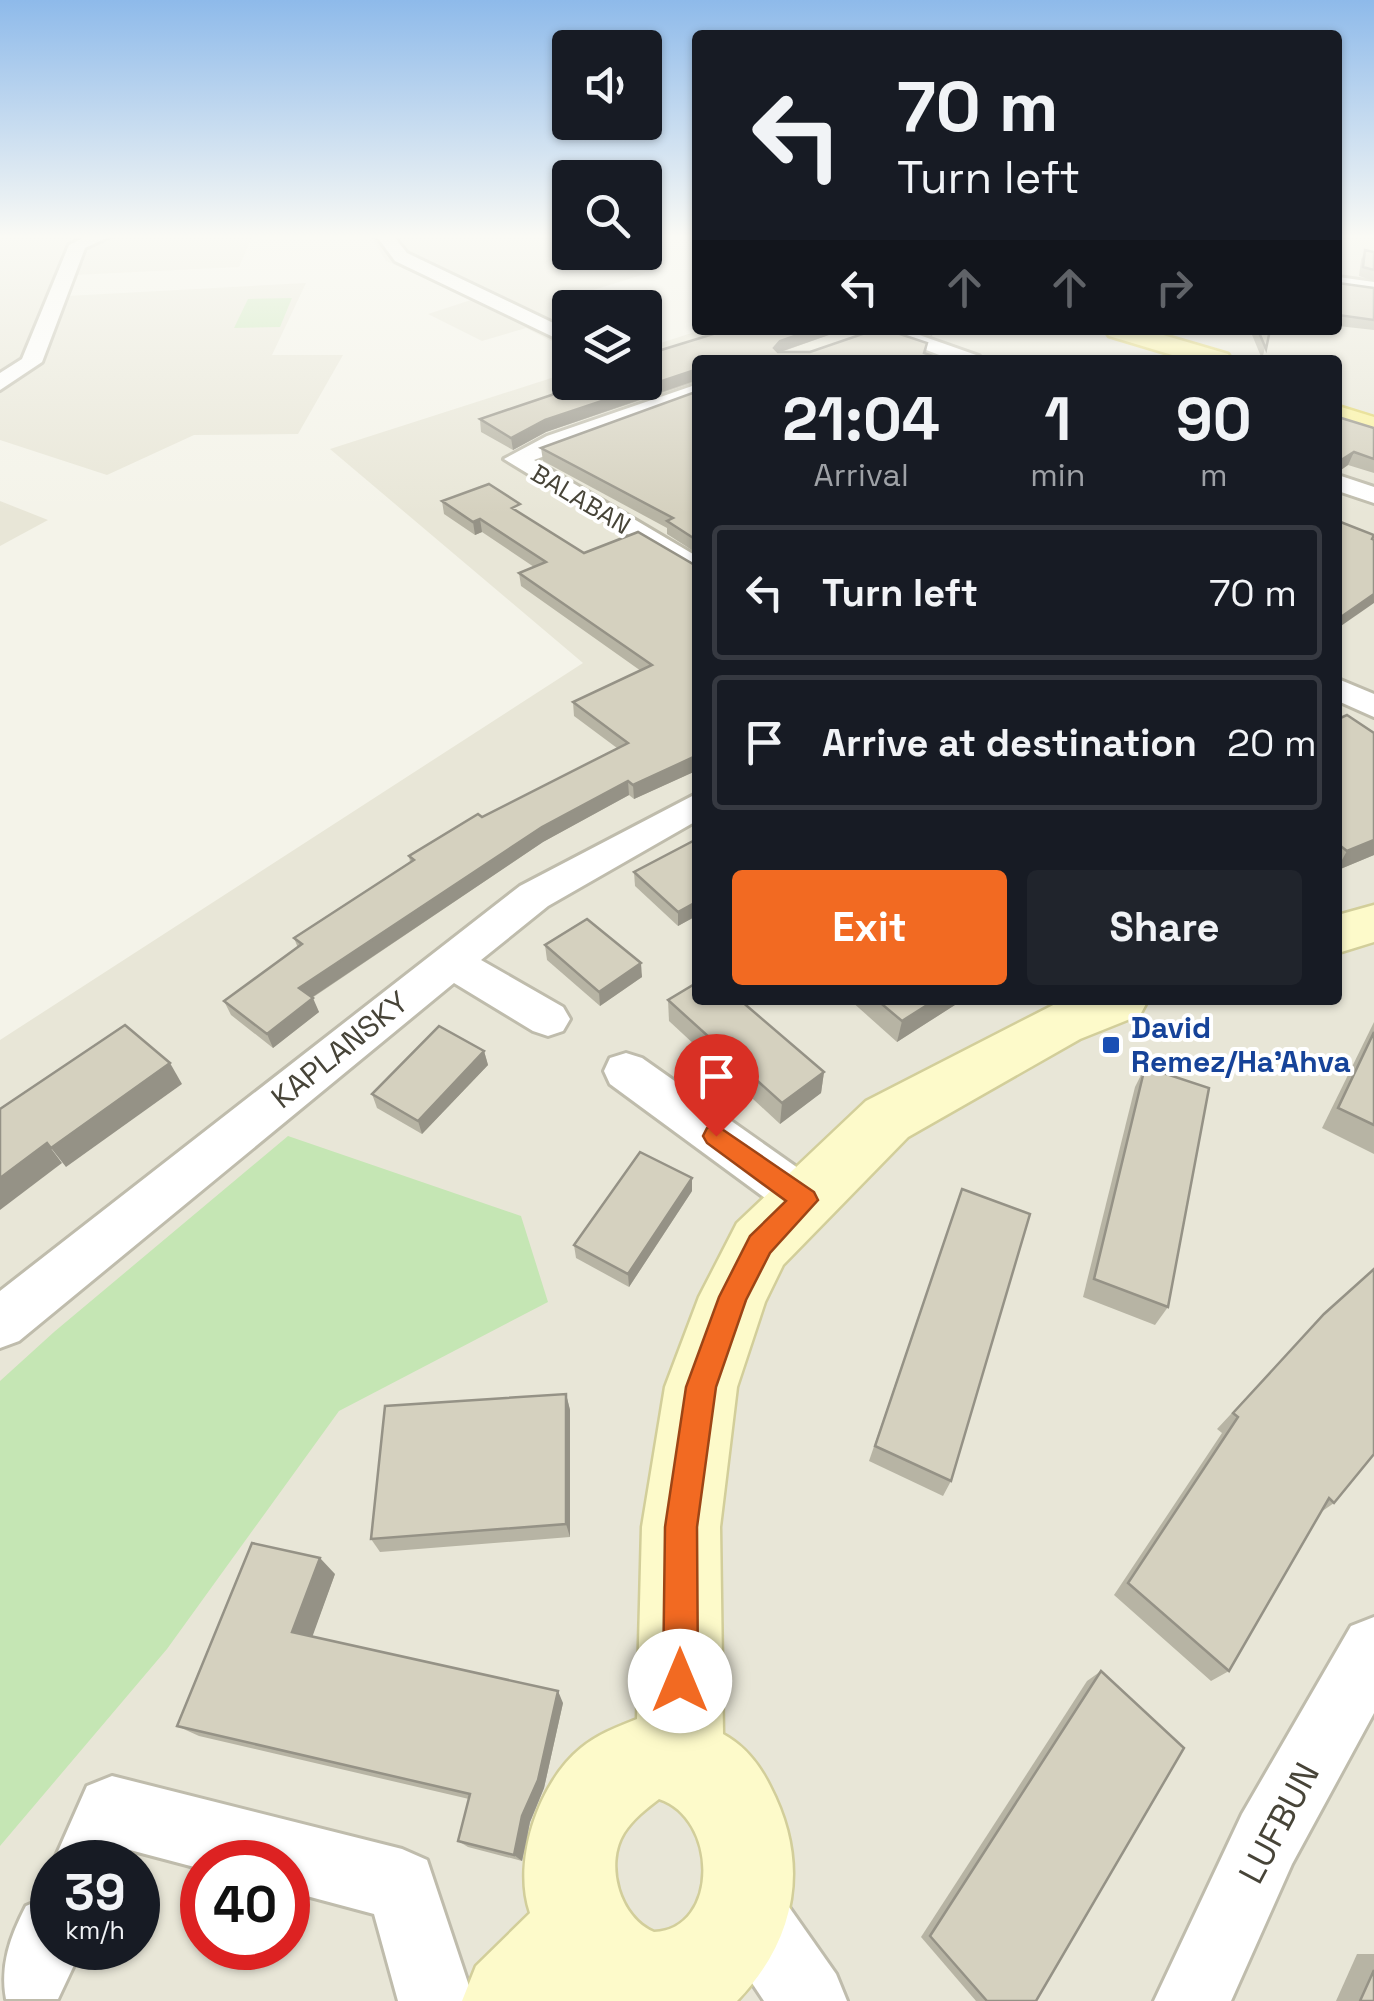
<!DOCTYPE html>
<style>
:root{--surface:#171b24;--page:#20242c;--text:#f1f3f6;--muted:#9ea1a6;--line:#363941;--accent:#f26a22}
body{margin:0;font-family:"Space Grotesk",sans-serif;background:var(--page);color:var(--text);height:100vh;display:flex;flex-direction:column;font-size:38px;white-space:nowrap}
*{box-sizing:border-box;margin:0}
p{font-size:32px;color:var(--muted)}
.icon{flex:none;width:55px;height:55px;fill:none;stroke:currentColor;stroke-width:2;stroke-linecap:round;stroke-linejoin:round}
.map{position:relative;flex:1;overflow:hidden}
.drawer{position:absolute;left:692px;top:355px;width:650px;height:650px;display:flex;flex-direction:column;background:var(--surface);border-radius:10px;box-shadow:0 2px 8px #0004}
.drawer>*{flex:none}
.top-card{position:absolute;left:692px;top:30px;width:650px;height:305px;border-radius:10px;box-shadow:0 2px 8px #0004;background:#171b24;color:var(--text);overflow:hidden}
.controls{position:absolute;left:552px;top:30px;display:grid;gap:20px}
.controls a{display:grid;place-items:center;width:110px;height:110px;border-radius:10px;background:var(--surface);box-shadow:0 2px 8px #0004;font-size:50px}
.speed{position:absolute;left:30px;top:1840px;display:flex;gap:20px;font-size:50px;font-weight:700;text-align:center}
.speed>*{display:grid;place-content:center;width:130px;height:130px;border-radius:50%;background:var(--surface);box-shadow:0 2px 8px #0004;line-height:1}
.speed small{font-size:25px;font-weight:400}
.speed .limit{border:15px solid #d22;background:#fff;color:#111}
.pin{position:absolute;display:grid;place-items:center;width:85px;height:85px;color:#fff;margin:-102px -42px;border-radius:50% 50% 50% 0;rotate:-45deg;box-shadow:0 0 10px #0007}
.pin .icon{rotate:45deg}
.me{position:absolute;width:110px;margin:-55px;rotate:0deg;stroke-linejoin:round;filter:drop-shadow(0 0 8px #0008)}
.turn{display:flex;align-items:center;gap:35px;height:210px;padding:0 40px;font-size:45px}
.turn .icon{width:130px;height:130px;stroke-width:2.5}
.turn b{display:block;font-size:70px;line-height:85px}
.lanes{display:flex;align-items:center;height:95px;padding:0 40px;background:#0003;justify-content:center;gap:50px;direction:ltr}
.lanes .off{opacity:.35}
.eta{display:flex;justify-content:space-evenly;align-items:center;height:170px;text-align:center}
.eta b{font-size:60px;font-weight:800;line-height:70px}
.action{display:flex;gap:20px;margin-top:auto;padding:20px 40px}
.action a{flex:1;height:115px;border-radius:10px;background:var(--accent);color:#fff;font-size:40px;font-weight:800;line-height:115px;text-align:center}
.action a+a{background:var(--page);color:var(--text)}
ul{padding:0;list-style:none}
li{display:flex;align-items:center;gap:30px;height:135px;margin:0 20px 15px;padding:0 20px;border:5px solid var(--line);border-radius:10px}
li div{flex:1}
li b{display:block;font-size:38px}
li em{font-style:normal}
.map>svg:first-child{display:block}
</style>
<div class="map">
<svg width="1374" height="2001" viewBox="0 0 1374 2001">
<rect width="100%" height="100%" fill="#f4f3e9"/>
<!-- residential -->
<g fill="#e8e6d7" fill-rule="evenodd">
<polygon points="0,234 252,237 239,267 74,275 67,296 306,283 272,355 343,355 298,434 194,435 107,475 0,440"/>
<polygon points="369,234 472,234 480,238 550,234 570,241 570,252 609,253 597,257 645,274 590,291 629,307 570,308 570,351 526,328 482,341 428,314 474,299 386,261"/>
<path d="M1338 234H1374V2001H0V1040L583 663 330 449 570 372V382H645V348L701 330H1338ZM698 360H1338V1000H698ZM52 1862H138V1948H52ZM202 1862H288V1948H202Z"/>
<polygon points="0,501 48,520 0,546"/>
</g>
<!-- green -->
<g fill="#c5e6b4">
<polygon points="292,298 280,327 234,328 248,299"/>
<polygon points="288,1136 521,1216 548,1302 339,1411 167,1649 0,1846 0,1381 54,1332"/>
</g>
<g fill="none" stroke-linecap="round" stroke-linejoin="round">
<!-- street casing -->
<g stroke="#bfbcac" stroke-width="6">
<g id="street">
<polygon points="91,234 115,234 85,248 42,362 0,390 0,373 22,359 69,245"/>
<polygon points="375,234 392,234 407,253 570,331 570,345 395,261"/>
<polygon points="1338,277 1374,282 1374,294 1338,288"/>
<polygon points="875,330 905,330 979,356 983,360 952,360"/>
<polygon points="698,384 698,399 534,460 698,557 698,577 504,459 547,436"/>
<polygon points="1338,475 1374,487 1374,503 1338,491"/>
<polygon points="1338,679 1374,694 1374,717 1338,701"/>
<polygon points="698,793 698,820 548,906 481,960 563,1007 570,1019 563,1031 548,1036 533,1031 454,983 19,1341 0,1348 0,1291 520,886"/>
<polygon points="626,1053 642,1058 822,1185 830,1200 822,1215 805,1221 788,1215 610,1084 604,1071 610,1058"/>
<polygon points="1374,1617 1374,1713 1292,1864 1231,2001 1154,2001 1242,1814 1351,1626"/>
<polygon points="112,1776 402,1849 427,1860 474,2001 398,2001 374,1914 288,1891 288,1862 202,1862 202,1869 130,1850 124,1862 52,1865 87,1786"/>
<polygon points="744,1870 770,1880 836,1974 847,2001 764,2001 718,1932 708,1906 718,1880"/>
<path d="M52 1895V1948H82L58 1999H6C0 1965 10 1937 26 1906Z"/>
</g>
</g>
<!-- secondary casing -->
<g stroke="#d2ce9a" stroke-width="5">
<g id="secondary">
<polygon points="1374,905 1374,942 1338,953 1338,915"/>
<path d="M1063 1000H1148L1140 1015 1080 1039 908 1137 783 1265 765 1302 737 1387 720 1527 723 1734C745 1746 759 1764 770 1786 810 1863 797 1939 737 2001H462L476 1966 530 1913C512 1861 539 1782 581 1748 598 1734 617 1727 637 1719L642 1527 665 1387 699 1297 737 1223 866 1101ZM659 1799C718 1818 720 1929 654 1932 620 1918 604 1865 624 1833 633 1819 646 1809 659 1799Z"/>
</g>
</g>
<!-- primary casing -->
<g stroke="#e0d46b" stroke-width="5">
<g id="primary">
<polygon points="1105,330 1146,330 1228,354 1232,360 1189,360 1109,336"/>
<polygon points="1338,406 1374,417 1374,436 1338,425"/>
</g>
</g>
<!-- street -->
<use href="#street" fill="#fff" fill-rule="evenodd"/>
<!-- secondary -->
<use href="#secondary" fill="#fdfaca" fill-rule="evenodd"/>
<!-- primary -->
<use href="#primary" fill="#faf29c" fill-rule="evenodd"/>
</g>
<!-- wall -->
<g fill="#b7b4a4">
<polygon points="1365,250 1374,252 1374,281 1359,276 1361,260"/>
<polygon points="1338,283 1374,288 1374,330 1338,326"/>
<polygon points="726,330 843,330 781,352 810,352 874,330 888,330 927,343 926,354 943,360 698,360 698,381 546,432 513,450 481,432 480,419 583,385 583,382 645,382 645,355"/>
<polygon points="916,330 934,330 932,336"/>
<polygon points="1250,330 1270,330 1262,359"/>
<polygon points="698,391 698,554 667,534 667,528 543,461 541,448"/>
<polygon points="1338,417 1374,428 1374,473 1348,465 1338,472"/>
<polygon points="442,501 521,514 584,553 698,567 698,770 634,799 629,795 543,842 312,998 319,1012 273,1048 231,1015 224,1001 298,948 294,938 410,862 409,856 482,817 617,748 574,716 573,702 641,671 521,586 519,573 534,567 482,532 475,535 444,514"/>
<polygon points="1338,719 1374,855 1338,870"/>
<polygon points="698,843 698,915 678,926 635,886 634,872"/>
<polygon points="545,945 642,977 600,1006 547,960"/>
<polygon points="668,1000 824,1072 821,1093 780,1124 669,1021"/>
<polygon points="850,1000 959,1000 958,1003 897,1042"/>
<polygon points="1374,1022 1374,1154 1322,1128"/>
<polygon points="484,1051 488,1065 422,1134 377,1108 372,1094"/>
<polygon points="1145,1067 1168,1307 1155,1325 1083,1297 1135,1087"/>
<polygon points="962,1189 951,1481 943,1496 869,1461"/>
<polygon points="692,1191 629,1287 576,1258 574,1245"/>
<polygon points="1324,1314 1334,1503 1321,1512 1229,1671 1211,1681 1114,1595 1222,1433 1217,1429"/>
<polygon points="566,1394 570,1410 570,1537 380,1552 371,1539"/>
<polygon points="335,1574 312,1636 563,1703 544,1788 530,1822 522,1861 468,1847 458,1841 469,1799 199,1736 177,1726"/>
<polygon points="1101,1671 1036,2001 976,2001 921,1937 1087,1681"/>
<polygon points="1357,1954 1374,1954 1374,2001 1336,2001"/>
</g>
<!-- shaded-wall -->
<g fill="#959286">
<polygon points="812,330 843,330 780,352 773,360 774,348 780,341"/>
<polygon points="697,369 697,380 546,432 513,450 511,438 545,420"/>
<polygon points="1354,452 1348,465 1338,472 1338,462"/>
<polygon points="480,519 482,532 475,535 473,522"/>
<polygon points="1374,594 1374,603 1338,628 1338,619"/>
<polygon points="698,755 698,770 634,799 633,785"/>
<polygon points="628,781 629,795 543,842 305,1002 299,988 542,827"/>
<polygon points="1374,840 1374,855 1338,870 1338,867 1347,851"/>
<polygon points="698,901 698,915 678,926 678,912"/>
<polygon points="641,963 642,977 600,1006 599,992"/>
<polygon points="313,998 319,1012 273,1048 267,1034"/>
<polygon points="935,1000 959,1000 958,1003 897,1042 902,1021"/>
<polygon points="484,1051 488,1065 422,1134 418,1121"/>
<polygon points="170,1063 182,1084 66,1167 51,1148"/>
<polygon points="824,1072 821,1093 780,1124 782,1103"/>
<polygon points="47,1143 62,1163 0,1210 0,1178"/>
<polygon points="692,1178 692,1191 629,1287 628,1274"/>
<polygon points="566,1394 570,1410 570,1537 566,1524"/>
<polygon points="320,1558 335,1574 309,1646 292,1632"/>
<polygon points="558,1691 563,1703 544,1788 530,1822 522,1861 514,1855 522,1816"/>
</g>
<!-- building -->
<g fill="#d5d1bf" stroke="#959286" stroke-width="2.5">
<polygon points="1365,250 1374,252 1374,270 1363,267"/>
<polygon points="1338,283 1374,288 1374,320 1338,315"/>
<polygon points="726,330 812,330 780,341 774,348 778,352 810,352 874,330 888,330 927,343 924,353 943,360 698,360 698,369 545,420 511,438 480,419 590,382 645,382 645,355"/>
<polygon points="1258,330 1270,330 1266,349"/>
<polygon points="698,391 698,541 667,521 673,518 541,448"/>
<polygon points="1338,417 1374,428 1374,459 1354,452 1338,462"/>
<polygon points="489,484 520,504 512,508 584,553 638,532 698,567 698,755 633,785 628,781 542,827 299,988 313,998 267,1034 224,1001 302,944 294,938 414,860 409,856 478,814 482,817 628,743 573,702 652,665 519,573 546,562 480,519 473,522 442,501"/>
<polygon points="1338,521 1374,535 1372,539 1374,540 1374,594 1338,619"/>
<polygon points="1347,715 1374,733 1374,840 1347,851 1338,844 1338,719"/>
<polygon points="695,840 698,843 698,901 678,912 634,872"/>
<polygon points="587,919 641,963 599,992 545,945"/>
<polygon points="698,982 698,1000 740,1000 824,1072 782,1103 668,1000"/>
<polygon points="877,1000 935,1000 902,1021"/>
<polygon points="125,1025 170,1063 51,1148 47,1143 0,1178 0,1109"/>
<polygon points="439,1026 484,1051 418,1121 372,1094"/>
<polygon points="1374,1032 1374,1125 1338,1108"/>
<polygon points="1145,1067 1209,1088 1168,1307 1094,1279"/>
<polygon points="640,1152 692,1178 628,1274 574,1245"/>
<polygon points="962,1189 1030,1214 951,1481 875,1446"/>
<polygon points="1374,1269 1374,1454 1334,1503 1329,1498 1229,1671 1128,1583 1238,1417 1233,1413 1324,1314"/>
<polygon points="566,1394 566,1524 371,1539 385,1406"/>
<polygon points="252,1543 320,1558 292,1632 558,1691 538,1780 522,1816 514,1855 458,1841 470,1794 177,1726"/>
<polygon points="1101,1671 1184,1748 1036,2001 987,2001 930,1936"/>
<polygon points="1374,1970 1374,2001 1360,2001"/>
</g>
<!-- sky -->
<linearGradient id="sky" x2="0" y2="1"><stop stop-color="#8ebaea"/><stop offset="0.46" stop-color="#fafaf5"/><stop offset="1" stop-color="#fafaf5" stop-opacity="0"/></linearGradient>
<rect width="1374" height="514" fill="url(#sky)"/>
<!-- route -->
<polygon fill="#f26a22" stroke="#9d4516" stroke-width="2.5" points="716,1125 814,1192 818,1200 770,1253 746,1300 716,1387 697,1527 698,1681 693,1693 680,1698 668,1693 663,1681 665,1527 686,1387 719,1297 750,1236 786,1201 707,1143 703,1136 707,1128"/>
<!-- markers -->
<rect fill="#1a4fb4" stroke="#fff" stroke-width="4" x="1101" y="1035" width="20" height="20" rx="5"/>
<g text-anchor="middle" stroke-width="8" stroke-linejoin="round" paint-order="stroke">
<!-- far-street labels -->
<g font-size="25" fill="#474438" stroke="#fff">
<text transform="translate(581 499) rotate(31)" y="9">BALABAN</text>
</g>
<!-- transit labels -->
<g font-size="30" font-weight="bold" fill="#164399" stroke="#fff" text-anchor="start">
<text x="1131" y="1038">David<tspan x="1131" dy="34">Remez/Ha'Ahva</tspan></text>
</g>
<!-- street labels -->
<g font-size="30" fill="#474438" stroke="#fff">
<text transform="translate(340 1050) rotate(-39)" y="10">KAPLANSKY</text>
</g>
<!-- near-street labels -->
<g font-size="35" fill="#474438" stroke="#fff">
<text transform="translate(1279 1823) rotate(-62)" y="12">LUFBUN</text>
</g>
</g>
</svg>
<div class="controls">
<a><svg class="icon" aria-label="sound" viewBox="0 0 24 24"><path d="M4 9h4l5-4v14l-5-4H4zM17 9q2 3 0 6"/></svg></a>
<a><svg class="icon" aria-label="search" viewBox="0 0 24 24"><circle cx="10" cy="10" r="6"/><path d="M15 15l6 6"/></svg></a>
<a><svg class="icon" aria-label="layers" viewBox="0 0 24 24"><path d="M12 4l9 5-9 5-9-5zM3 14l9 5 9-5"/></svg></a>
</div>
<div class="speed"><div>39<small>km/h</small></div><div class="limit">40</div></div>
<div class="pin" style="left:716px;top:1136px;background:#d93025"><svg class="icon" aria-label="arrive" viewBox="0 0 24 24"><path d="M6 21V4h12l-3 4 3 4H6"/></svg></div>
<svg class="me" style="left:680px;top:1681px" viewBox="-20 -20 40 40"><circle r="19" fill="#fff"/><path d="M0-13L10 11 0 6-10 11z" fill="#f26a22"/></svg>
<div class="top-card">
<div class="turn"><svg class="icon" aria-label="left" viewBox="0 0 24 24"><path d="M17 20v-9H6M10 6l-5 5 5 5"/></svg><div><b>70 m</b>Turn left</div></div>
<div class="lanes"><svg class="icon" aria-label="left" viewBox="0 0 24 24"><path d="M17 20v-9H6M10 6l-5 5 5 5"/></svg><svg class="icon off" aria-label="ahead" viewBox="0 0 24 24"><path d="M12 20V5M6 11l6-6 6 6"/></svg><svg class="icon off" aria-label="ahead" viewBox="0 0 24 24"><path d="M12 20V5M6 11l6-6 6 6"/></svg><svg class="icon off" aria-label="right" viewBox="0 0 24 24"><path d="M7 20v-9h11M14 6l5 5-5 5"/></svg></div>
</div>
<section class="drawer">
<div class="eta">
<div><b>21:04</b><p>Arrival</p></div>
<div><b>1</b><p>min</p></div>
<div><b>90</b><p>m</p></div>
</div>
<ul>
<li><svg class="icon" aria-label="left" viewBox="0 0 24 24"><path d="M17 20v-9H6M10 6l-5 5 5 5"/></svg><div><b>Turn left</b></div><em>70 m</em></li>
<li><svg class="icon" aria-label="arrive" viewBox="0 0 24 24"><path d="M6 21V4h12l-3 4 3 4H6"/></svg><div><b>Arrive at destination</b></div><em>20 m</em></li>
</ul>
<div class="action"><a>Exit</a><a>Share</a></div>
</section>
</div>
